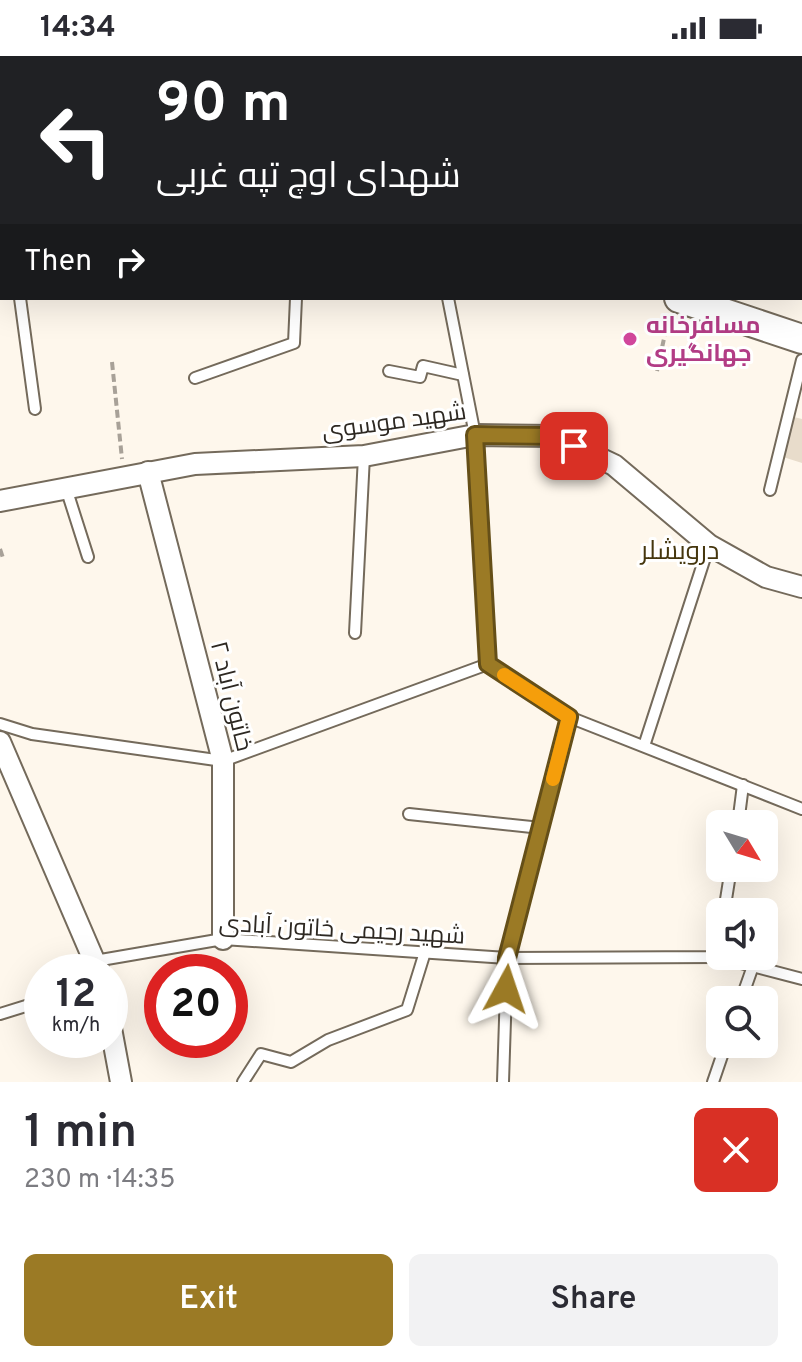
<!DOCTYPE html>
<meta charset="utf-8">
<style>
:root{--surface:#fff;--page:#f2f2f3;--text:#2b2b33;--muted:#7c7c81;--accent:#9b7a25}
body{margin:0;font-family:Overpass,Cairo,sans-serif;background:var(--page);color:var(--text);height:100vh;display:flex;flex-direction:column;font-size:30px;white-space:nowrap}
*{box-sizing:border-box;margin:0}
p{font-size:26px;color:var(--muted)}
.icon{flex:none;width:44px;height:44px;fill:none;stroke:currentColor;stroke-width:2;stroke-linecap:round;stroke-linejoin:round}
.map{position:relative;height:1026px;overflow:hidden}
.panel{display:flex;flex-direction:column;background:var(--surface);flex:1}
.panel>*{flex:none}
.guide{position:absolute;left:0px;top:0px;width:802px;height:244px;box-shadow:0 8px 32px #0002;background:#202124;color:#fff;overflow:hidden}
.needle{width:52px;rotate:128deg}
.buttons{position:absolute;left:706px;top:754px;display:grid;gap:16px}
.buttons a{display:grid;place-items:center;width:72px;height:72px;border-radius:12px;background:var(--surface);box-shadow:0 8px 32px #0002;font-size:40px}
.speed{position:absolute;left:24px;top:898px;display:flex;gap:16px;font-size:40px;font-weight:700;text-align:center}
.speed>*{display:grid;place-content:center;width:104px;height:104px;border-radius:50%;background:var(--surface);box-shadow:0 8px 32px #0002;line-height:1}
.speed small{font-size:20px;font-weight:400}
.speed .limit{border:12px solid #d22;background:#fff;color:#111}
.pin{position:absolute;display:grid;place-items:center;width:68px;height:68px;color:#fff;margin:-34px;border-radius:16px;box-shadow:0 4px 12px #0006}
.me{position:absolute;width:88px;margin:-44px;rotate:5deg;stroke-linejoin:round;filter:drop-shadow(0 0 6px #0008)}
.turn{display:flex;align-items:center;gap:28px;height:168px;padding:0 24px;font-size:36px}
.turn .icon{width:104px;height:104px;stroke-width:2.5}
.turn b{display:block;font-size:56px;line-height:68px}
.then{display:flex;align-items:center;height:76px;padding:0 24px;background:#0003;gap:16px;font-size:30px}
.round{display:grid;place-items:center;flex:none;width:84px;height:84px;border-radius:12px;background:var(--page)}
.overview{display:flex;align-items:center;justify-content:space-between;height:136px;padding:0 24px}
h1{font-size:48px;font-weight:600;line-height:60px}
.button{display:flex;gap:16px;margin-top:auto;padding:16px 24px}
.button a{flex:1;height:92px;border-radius:12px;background:var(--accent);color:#fff;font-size:32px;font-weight:600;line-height:92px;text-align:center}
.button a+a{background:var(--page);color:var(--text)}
.status{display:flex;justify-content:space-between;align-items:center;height:56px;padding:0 40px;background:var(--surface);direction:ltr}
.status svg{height:22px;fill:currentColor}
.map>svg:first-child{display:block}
</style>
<div class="status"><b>14:34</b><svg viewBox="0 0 49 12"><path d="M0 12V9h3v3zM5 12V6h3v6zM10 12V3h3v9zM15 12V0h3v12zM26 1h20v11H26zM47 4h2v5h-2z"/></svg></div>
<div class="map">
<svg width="802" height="1026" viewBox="0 0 802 1026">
<rect width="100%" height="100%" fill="#fef7ec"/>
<!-- building -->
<polygon fill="#e8dccb" points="790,360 802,363 802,407 780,400"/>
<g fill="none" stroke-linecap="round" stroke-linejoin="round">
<!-- lane casing -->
<g stroke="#746a5b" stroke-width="14">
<g id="lane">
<polyline points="478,0 478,2"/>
<polyline points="657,0 657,2"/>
<polyline points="147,2 149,0"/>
<polyline points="0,97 2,97"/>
<polyline points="0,141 2,142"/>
<polyline points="20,242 35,353"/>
<polyline points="448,242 475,379 488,608 569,661 507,902 503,1026"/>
<polyline points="389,315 420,321 423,310 463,319"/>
<polyline points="195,322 294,287 296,242"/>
<polyline points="66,432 88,501"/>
<polyline points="770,434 802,304"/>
<polyline points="355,577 364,400"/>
<polyline points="569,661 802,753"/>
<polyline points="0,668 32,678 223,705 488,608"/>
<polyline points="644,690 709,489"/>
<polyline points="409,758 541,772"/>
<polyline points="738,768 743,729"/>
<polyline points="724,856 731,812"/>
<polyline points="718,901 802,923"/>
<polyline points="95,905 223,883 507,902 718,901 720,886"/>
<polyline points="741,944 753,910"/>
<polyline points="0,958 42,945"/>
<polyline points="243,1026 261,998 291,1006 328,984 407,954 425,896"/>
<polyline points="713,1026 726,988"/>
</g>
</g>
<!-- street casing -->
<g stroke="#746a5b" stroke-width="24">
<g id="street">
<polyline points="800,10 802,16"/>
<polyline points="148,416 223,705 223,883"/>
<polyline points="0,445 195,408 364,400 475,379 553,380 614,409 709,489 766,521 802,531"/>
<polyline points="0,686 99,916"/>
<polyline points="110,967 121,1026"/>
</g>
</g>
<!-- secondary casing -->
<g stroke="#746a5b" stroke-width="32">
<g id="secondary">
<polyline points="30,0 35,2"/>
<polyline points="679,242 802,283"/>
</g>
</g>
<!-- path -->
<g stroke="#a8a198" stroke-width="4" stroke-dasharray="8 4" stroke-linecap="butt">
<polyline points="112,306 122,403"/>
<polyline points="657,315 668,264"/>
<polyline points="0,493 3,502"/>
</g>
<!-- lane -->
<use href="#lane" stroke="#fff" stroke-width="10"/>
<!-- street -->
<use href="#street" stroke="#fff" stroke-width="20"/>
<!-- secondary -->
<use href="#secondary" stroke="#fff" stroke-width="28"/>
</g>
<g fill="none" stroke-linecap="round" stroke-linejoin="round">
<!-- route casing -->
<g stroke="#654f18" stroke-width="20">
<polyline id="route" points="506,933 507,902 569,661 488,608 475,379 553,380 574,390"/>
</g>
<!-- route -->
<use href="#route" stroke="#9b7a25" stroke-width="14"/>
<!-- slow -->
<polyline stroke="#f59e0b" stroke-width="14" points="504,619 569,661 553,723"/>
</g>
<!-- markers -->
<circle fill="#d1479c" stroke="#fff" stroke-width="3" cx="630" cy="283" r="8"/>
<g text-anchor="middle" stroke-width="6" stroke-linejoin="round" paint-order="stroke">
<!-- hotel labels -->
<g font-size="24" font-weight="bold" fill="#b23c85" stroke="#fff" text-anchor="start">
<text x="646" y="277">مسافرخانه<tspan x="646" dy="28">جهانگیری</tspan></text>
</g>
<!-- street labels -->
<g font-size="24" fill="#2d2822" stroke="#fff">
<text transform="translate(394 365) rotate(-8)" y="8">شهید موسوی</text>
<text transform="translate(232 640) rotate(76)" y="8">خاتون آباد ۲</text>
<text transform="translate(342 873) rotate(3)" y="8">شهید رحیمی خاتون آبادی</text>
</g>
<!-- neighbourhood labels -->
<g font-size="26" fill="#45360d" stroke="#fff">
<text x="680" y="503">درویشلر</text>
</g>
</g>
</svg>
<div class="buttons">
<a><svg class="needle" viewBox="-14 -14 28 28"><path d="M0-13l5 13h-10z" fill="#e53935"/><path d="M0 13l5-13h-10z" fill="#7c7c81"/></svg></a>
<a><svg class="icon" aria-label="sound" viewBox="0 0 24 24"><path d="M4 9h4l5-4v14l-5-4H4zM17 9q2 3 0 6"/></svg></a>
<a><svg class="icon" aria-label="search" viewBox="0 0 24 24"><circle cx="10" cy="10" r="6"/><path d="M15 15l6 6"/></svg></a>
</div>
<div class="speed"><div>12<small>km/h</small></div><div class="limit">20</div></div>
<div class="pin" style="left:574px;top:390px;background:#d93025"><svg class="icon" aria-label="arrive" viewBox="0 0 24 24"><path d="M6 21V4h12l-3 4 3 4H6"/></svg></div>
<svg class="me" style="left:506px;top:933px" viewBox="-20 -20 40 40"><path d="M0-17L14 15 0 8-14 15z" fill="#9b7a25" stroke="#fff" stroke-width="4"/></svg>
<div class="guide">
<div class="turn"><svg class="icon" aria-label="left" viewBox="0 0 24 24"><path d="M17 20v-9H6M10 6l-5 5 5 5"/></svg><div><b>90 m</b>شهدای اوچ تپه غربی</div></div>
<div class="then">Then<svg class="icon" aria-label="right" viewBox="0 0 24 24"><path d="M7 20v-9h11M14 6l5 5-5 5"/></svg></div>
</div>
</div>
<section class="panel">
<div class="overview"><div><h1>1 min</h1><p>230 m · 14:35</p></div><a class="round" style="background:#d93025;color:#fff"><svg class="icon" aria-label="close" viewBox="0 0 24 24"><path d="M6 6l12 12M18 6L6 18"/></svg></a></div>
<div class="button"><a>Exit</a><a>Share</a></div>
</section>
